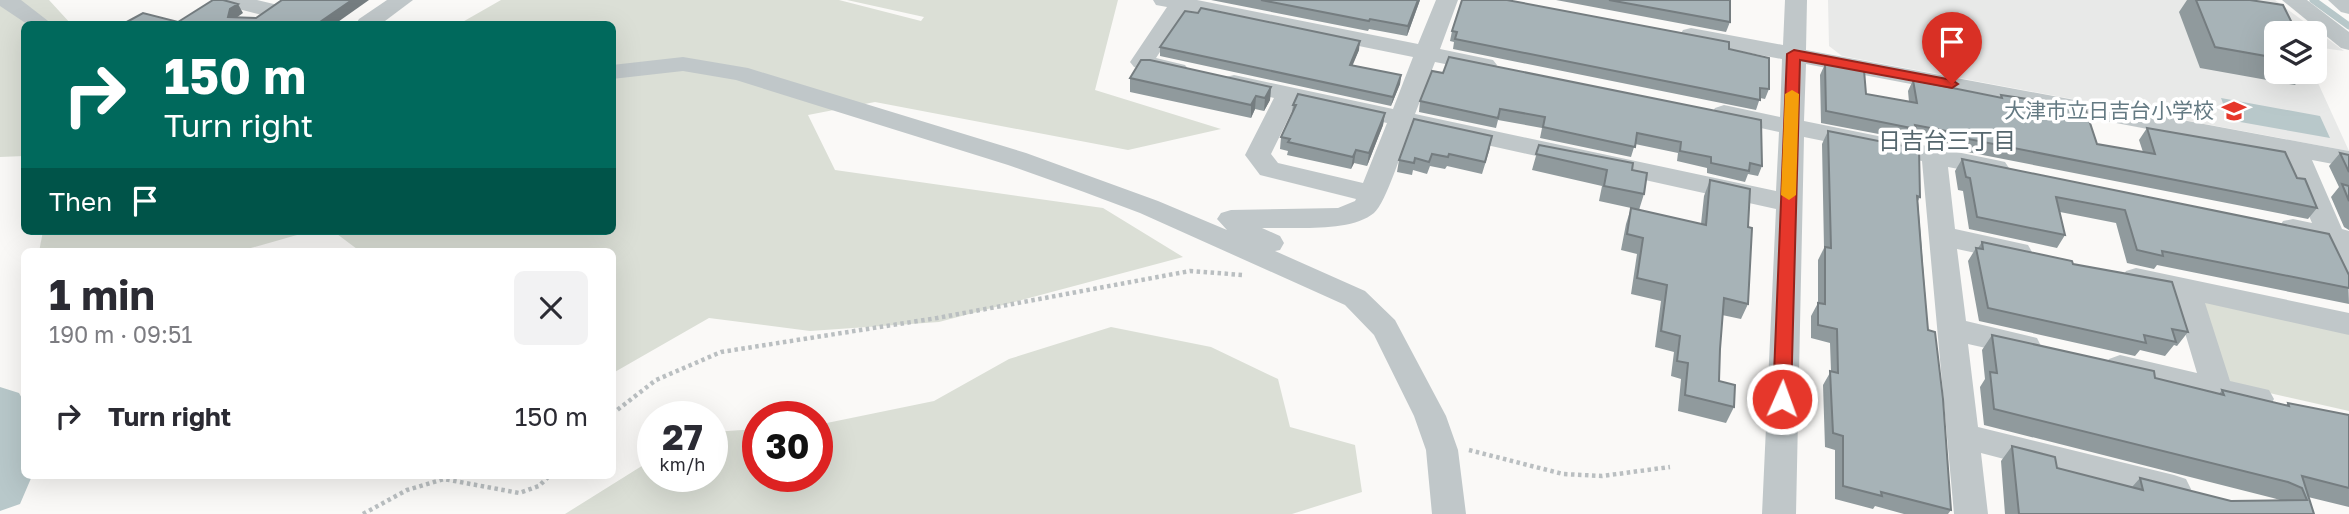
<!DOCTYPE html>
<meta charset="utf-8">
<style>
:root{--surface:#fff;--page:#f2f2f3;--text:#2b2b33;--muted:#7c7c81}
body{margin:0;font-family:"Golos Text","Noto Sans JP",sans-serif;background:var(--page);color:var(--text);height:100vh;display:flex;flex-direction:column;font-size:26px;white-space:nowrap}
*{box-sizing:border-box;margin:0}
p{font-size:23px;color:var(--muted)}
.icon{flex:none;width:38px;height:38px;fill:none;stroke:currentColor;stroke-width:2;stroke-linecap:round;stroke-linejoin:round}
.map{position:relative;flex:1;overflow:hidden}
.side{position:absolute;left:21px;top:248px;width:595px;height:231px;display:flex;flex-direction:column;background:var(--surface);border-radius:10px;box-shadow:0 7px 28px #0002}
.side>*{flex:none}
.hud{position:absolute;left:21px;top:21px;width:595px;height:214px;border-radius:10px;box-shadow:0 7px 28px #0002;background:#00695c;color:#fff;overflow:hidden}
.fabs{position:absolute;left:2264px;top:21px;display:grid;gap:14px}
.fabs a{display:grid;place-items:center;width:63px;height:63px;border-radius:10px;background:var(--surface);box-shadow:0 7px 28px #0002;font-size:35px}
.speed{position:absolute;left:637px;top:401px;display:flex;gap:14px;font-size:35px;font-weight:700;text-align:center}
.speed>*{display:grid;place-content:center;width:91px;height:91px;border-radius:50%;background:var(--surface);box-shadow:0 7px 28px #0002;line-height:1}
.speed small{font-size:18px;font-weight:400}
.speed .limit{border:10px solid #d22;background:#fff;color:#111}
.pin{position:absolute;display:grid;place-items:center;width:60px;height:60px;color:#fff;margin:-72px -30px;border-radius:50% 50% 50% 0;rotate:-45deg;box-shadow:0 0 7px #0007}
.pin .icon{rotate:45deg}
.me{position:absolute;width:77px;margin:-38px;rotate:2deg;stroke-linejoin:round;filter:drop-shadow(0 0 5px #0008)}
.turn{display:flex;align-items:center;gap:24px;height:147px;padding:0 28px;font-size:32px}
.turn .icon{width:91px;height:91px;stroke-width:2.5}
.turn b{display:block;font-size:49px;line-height:60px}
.then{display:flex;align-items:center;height:66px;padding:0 28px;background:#0003;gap:14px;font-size:26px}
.round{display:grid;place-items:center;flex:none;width:74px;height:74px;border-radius:10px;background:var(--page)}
.overview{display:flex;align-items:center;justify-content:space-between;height:119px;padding:0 28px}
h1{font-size:42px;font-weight:700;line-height:52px}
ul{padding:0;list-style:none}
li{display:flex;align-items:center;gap:21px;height:98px;padding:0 28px}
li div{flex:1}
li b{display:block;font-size:26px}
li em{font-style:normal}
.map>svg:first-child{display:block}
</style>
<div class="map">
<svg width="2349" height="514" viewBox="0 0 2349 514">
<rect width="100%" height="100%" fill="#faf9f7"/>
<!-- built -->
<polygon fill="#e8e9e8" points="1828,0 2275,0 2344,51 2315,47 2315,33 2277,33 2277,72 2313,72 2349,151 1842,56 1829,46"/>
<!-- green -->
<g fill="#dbdfd6">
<polygon points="0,0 49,0 71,24 24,24 24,156 0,157"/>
<polygon points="501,0 839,0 921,21 924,17 847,0 1118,0 1095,90 1221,129 1128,150 875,102 808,115 835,170 1103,208 1183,257 939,322 810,331 709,318 613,373 612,252 361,252 333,231 612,231 612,24 459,24"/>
<polygon points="43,231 311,231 237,252 39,252"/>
<polygon points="2198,298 2339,328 2349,335 2349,411 2221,382"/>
<polygon points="1111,327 1211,347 1278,379 1290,427 1355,445 1362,492 1292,514 565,514 653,459 653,476 712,476 712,432 758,429 758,476 817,476 817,425 934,401 1009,359"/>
</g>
<!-- water -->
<polygon fill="#b8c8ca" points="2221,98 2320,116 2330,138 2229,120"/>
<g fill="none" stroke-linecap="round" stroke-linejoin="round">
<!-- stream -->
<polyline stroke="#b8c8ca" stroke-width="7" points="2313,0 2349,26"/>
<!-- river -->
<polygon fill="#b8c8ca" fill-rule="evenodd" points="0,387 19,393 24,402 24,476 32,476 20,504 0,511"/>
<!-- path -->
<g stroke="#babfc1" stroke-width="4.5" stroke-dasharray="3.5 3.5" stroke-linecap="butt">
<polyline points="612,414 656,380 721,352 937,318 1190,271 1243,275"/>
<polyline points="1469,450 1563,474 1602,476 1670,467"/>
<polyline points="363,514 407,490 444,479 519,493 539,486 549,476"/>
</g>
<!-- minor -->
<g fill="#c0c7c9" fill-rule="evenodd">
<polygon points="0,0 21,0 52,24 27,24 0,6"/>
<polygon points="220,0 257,0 278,5 281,10 278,15 270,17 223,5"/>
<polygon points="387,0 413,0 381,24 356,24 359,19"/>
<path d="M1153 0H1197L1418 44 1436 0H1458L1440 49 1493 60 1497 65 1493 70 1485 72 1435 62 1415 114 1776 191 1779 132 1715 118 1712 113 1715 108 1724 105 1780 117 1782 59 1691 42 1683 40 1680 35 1683 30 1691 28 1783 45 1785 0H1807L1806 50 2349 151V167L2312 160 2342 229 2349 231V289L2339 286 2320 243 2283 235 2279 228 2283 221 2293 219 2312 223 2284 155 1806 64 1804 121 1996 160 2005 162 2009 168 2005 174 1996 176 1948 167 1955 229 2028 245 2032 252 2028 259 2018 262 1957 249 1966 321 2037 338 2041 346 2037 354 2026 357 1968 344 1978 427 2174 475 2186 479 2191 489 2186 499 2174 503 1981 453 1988 514H1954L1922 161 1804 137 1796 514H1762L1776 209 1410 128C1404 145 1386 203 1374 213 1350 233 1292 227 1262 228L1280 236 1284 243 1280 250 1275 251 1365 291 1395 320 1446 416 1458 450 1466 514H1432L1426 450 1414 416 1374 335 1345 305 1140 213 1084 192 1008 165 736 80 683 71 612 79V65L683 57 748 68 1026 153 1158 201 1227 230 1217 219 1221 213 1231 210 1338 208 1355 201 1356 199 1260 175 1245 155 1274 98 1226 87 1222 82 1226 77 1234 75 1393 109 1413 57 1187 11 1156 58 1185 65 1189 70 1185 75 1177 77 1134 67 1130 62 1167 7 1156 5ZM1296 103 1387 123 1363 183 1278 163 1271 154Z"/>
<polygon points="2282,0 2307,0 2349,32 2349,50 2341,48"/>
<polygon points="2328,0 2349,0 2349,14 2341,12"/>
<polygon points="2136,268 2349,313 2349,335 2205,303 2230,381 2269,390 2274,399 2269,408 2258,411 2109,375 2105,367 2109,359 2120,355 2197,373 2174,296 2126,285 2122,278 2126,271"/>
</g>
</g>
<!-- wall -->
<g fill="#909a9d">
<polygon points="1211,0 1420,0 1407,36 1369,29 1368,31"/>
<polygon points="1556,0 1730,0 1730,22 1726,32"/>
<polygon points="2187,0 2250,0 2277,33 2277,72 2305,72 2295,85 2200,68 2179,12"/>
<polygon points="1452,31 1729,49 1769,89 1765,99 1760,98 1756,110 1453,49 1454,42 1450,41"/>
<polygon points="1160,47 1359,50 1352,65 1401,75 1400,84 1391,106 1160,56"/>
<polygon points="1825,64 1866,94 1909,102 1908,91 1913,80 2000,98 2001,95 2097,144 2143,152 2139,140 2147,128 2297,178 2317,208 2308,219 1952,149 1951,144 1912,137 1910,140 1821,123 1820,75"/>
<polygon points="1432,71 1762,166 1758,176 1748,174 1745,182 1707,173 1707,168 1677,161 1678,153 1635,144 1631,157 1540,138 1542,128 1498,120 1496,128 1419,112 1420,101"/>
<polygon points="1130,78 1271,87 1270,100 1264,111 1255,109 1251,118 1130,92"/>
<polygon points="1293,105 1385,113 1383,125 1367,166 1354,163 1351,169 1287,155 1288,151 1280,149 1281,137 1292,112"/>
<polygon points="1414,119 1490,148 1482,174 1447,166 1445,169 1430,166 1427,174 1413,170 1412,175 1397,172 1399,160"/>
<polygon points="1828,131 1920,197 1918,201 1928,330 1951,510 1948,514 1904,514 1875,506 1873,509 1835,499 1835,450 1825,447 1823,385 1831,371 1830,343 1811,338 1811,316 1818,303 1818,260 1824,248 1822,144"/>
<polygon points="1539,145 1632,170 1644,194 1639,210 1701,224 1704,196 1710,180 1748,227 1748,304 1741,319 1722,315 1720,349 1719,381 1734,407 1726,423 1678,411 1681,379 1671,376 1674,352 1655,347 1661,301 1631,294 1637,254 1621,250 1626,224 1631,208 1599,201 1602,186 1532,170"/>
<polygon points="2340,153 2349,155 2349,230 2344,227 2331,197 2339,187 2329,166"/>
<polygon points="1962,159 2348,274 2349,304 2157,265 2154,269 2127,263 2116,223 2060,212 2065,235 2057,248 1969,229 1963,191 1958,190 1955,171"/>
<polygon points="1982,242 2073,264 2188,332 2177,346 2174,345 2165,356 2140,350 2135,356 1979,321 1968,261 1976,248 1978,248"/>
<polygon points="1992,335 2155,378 2219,394 2222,390 2286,405 2288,403 2349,415 2349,507 2308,497 2314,514 2005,514 2001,461 2012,446 2057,468 2132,487 2140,478 2231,501 2280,500 2273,498 1984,425 1980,387 1985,379 1982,350"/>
</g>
<!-- shaded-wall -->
<g fill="#757d80">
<polygon points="352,0 369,0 335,24 317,24"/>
<polygon points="1418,0 1420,0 1407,36 1408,26"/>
<polygon points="238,4 243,13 236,18 228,17 230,9"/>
<polygon points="1360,41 1359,50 1349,74 1350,65"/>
<polygon points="1401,75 1400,84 1391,106 1393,97"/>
<polygon points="1271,87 1270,100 1264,111 1265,98"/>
<polygon points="1256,96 1255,109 1251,118 1251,105"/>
<polygon points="1385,113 1383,125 1367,166 1369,153"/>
<polygon points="1356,150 1354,163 1351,169 1353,157"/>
</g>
<!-- building -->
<g fill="#a7b3b7" stroke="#757d80" stroke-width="2">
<polygon points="213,0 223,0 238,4 230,9 228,17 256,18 282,0 352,0 317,24 123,24 143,13 178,22"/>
<polygon points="1261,0 1418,0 1408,26 1370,19 1369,21"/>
<polygon points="1462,0 1507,0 1729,42 1729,49 1769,58 1769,89 1760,88 1760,100 1455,39 1457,32 1452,31"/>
<polygon points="1609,0 1730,0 1730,22"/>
<polygon points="2196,0 2250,0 2283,5 2297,33 2277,33 2277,58 2215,47"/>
<polygon points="1201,8 1360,41 1350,65 1401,75 1393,97 1160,47 1185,11 1198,13"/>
<polygon points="1449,57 1761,120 1762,166 1750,163 1749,171 1711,163 1711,157 1680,151 1681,142 1637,133 1635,147 1543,127 1545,117 1500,109 1498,118 1420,101 1432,71 1443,73"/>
<polygon points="1141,60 1150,60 1271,87 1265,98 1256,96 1251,105 1130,78"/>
<polygon points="1825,64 1864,70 1866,94 1917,103 1913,80 2002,98 2001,95 2085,108 2097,144 2155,154 2147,128 2285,152 2297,178 2305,179 2317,208 1958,137 1957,133 1915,125 1916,129 1826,111"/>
<polygon points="1298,94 1385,113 1369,153 1356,150 1353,157 1288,142 1290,139 1281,137 1296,105 1293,105"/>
<polygon points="1414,119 1492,136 1485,162 1449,154 1448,157 1432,154 1429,162 1415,158 1414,163 1399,160"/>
<polygon points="1828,131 1919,149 1920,197 1917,196 1922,261 1928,330 1935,332 1943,399 1951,510 1881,492 1882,496 1843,486 1843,436 1833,433 1830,371 1838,373 1837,329 1818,325 1818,303 1825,304 1825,247 1831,248"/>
<polygon points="1539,145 1633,163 1632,170 1647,173 1644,194 1604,186 1607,170 1536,154"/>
<polygon points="2340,153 2349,155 2349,172"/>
<polygon points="1962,159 2329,234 2349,275 2349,288 2162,251 2163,256 2137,250 2125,210 2056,197 2065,235 1977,217 1970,178 1966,177"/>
<polygon points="1710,180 1750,189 1748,227 1752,228 1748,304 1724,298 1720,349 1719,381 1735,385 1734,407 1685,395 1688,363 1677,361 1680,336 1661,331 1667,285 1637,278 1643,238 1627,234 1631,208 1706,225"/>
<polygon points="2342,184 2349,186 2349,201"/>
<polygon points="1982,242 2072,261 2073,264 2172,282 2188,332 2172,329 2176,342 2144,335 2146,343 1988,308 1976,248 1983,249"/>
<polygon points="1992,335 2154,371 2155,378 2224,395 2222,390 2289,406 2288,403 2349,415 2349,488 2302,476 2314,514 2019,514 2012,446 2055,457 2057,468 2143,490 2140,478 2231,501 2307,500 2302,488 2288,482 1994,409 1990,372 1997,373"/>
</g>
<!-- route -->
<polygon fill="#e6372b" stroke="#96241c" stroke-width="2" points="1794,50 1952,80 1958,84 1952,88 1800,60 1791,399 1788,404 1776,404 1773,399 1787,54"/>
<!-- slow -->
<polygon fill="#f59e0b" points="1792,90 1799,94 1796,195 1789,200 1781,195 1785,94"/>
<!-- icons -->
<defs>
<g id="school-bare" transform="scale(1.89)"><path d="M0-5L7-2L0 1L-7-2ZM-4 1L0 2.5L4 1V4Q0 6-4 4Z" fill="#e6372b" stroke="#fff" stroke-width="2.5" paint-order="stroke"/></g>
</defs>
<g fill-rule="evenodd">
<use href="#school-bare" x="2234" y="111"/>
</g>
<g text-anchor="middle" stroke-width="7" stroke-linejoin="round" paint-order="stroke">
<!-- poi labels -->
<g font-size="21" fill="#647a83" stroke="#fff" text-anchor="end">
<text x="2214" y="118">大津市立日吉台小学校</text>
</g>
<!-- neighbourhood labels -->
<g font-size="23" fill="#56676e" stroke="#fff">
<text x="1947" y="149">日吉台三丁目</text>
</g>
</g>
</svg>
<div class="fabs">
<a><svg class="icon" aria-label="layers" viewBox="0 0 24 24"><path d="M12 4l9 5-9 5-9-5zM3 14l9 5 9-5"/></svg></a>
</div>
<div class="speed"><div>27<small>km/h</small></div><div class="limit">30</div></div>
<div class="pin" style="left:1952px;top:84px;background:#d93025"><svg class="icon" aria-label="arrive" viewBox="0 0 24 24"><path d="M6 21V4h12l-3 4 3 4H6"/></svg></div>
<svg class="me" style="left:1782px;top:399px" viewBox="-20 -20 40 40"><circle r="17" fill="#e6372b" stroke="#fff" stroke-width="3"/><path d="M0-11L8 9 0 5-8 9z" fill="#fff"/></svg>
<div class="hud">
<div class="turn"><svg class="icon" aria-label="right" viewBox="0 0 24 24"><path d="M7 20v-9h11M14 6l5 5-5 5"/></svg><div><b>150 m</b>Turn right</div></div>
<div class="then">Then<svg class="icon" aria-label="arrive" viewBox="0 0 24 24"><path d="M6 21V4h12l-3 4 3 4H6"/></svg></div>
</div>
<section class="side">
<div class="overview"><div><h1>1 min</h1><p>190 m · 09:51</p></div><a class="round"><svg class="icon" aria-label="close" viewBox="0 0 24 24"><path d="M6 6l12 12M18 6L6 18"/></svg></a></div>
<ul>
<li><svg class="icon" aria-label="right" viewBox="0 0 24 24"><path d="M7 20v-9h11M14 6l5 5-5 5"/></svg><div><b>Turn right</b></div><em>150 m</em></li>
</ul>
</section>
</div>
